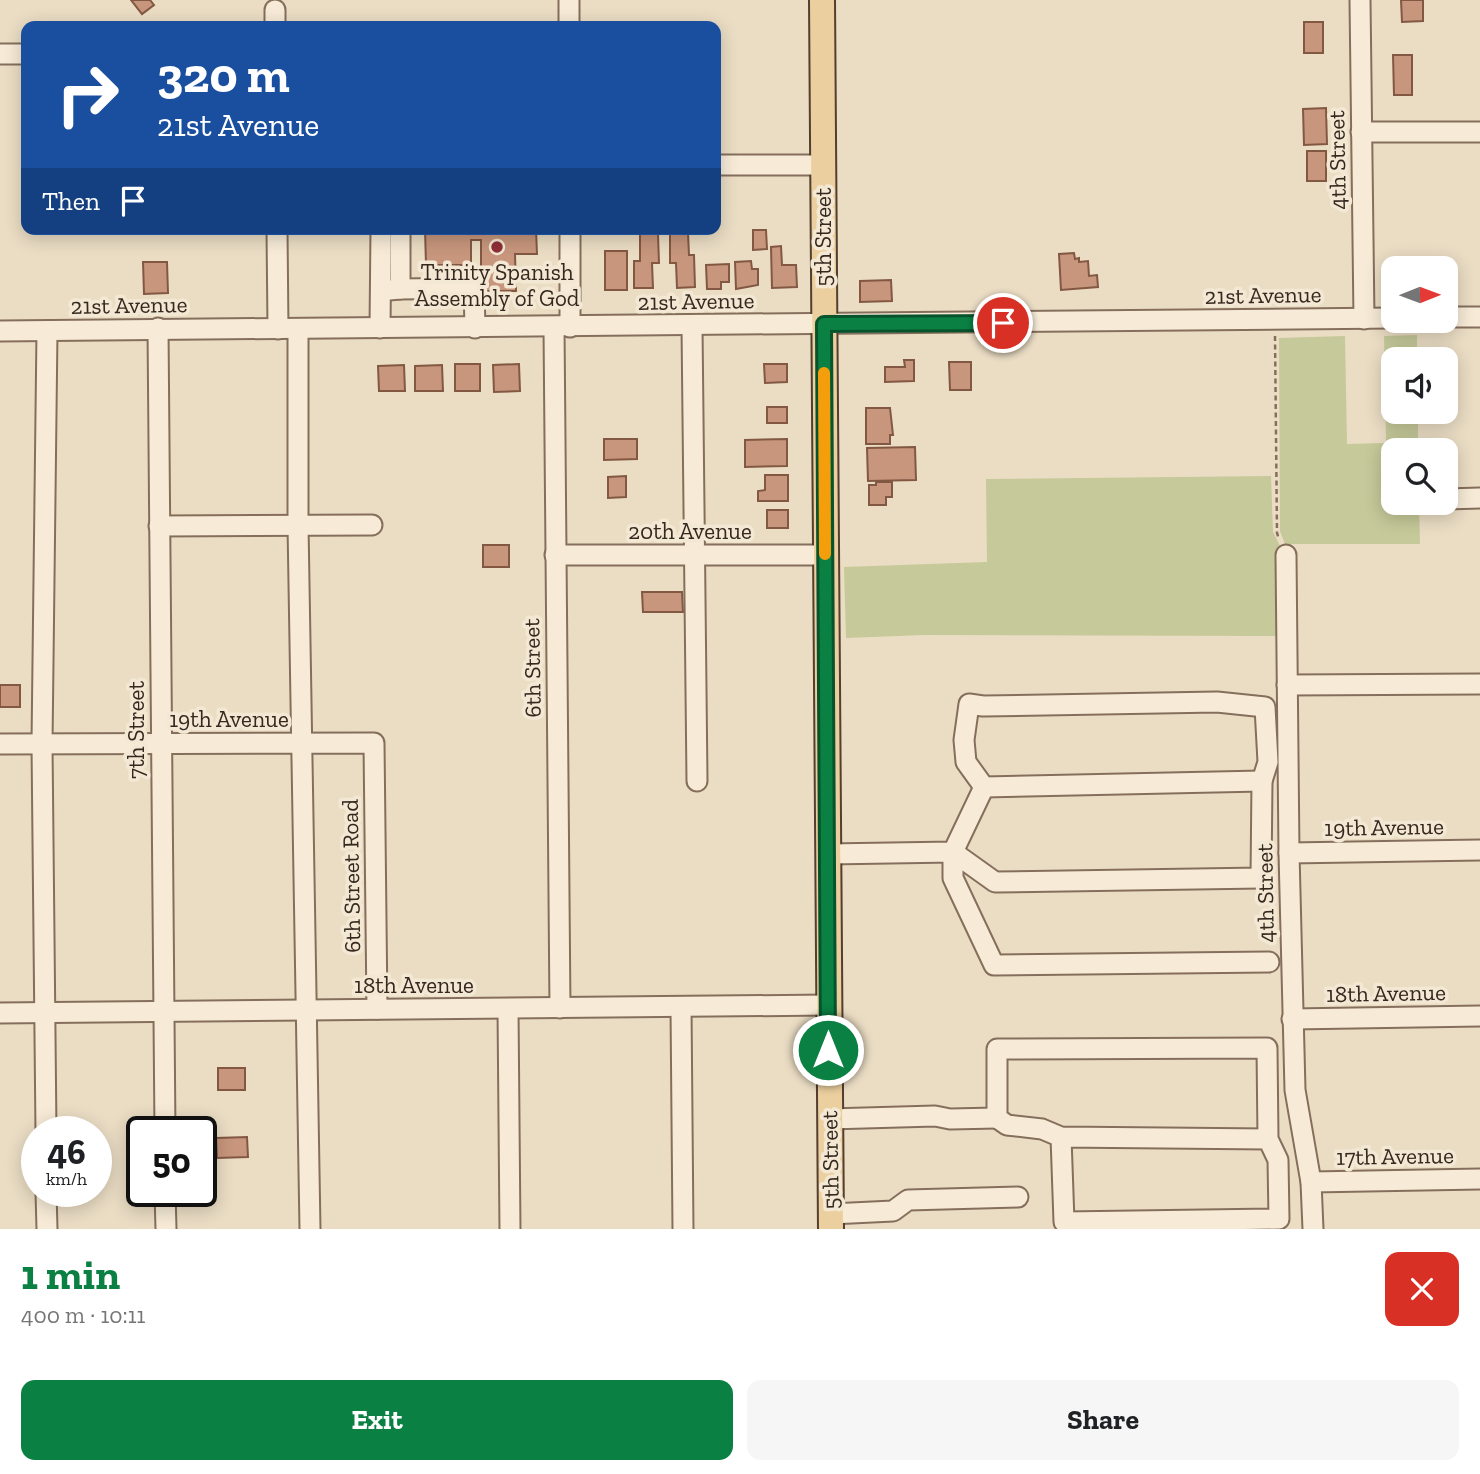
<!DOCTYPE html>
<meta charset="utf-8">
<style>
:root{--surface:#fff;--page:#f6f6f6;--text:#202124;--muted:#757577;--accent:#0b8043}
body{margin:0;font-family:"Zilla Slab",serif;background:var(--page);color:var(--text);height:100vh;display:flex;flex-direction:column;font-size:26px;white-space:nowrap}
*{box-sizing:border-box;margin:0}
p{font-size:23px;color:var(--muted)}
.icon{flex:none;width:38px;height:38px;fill:none;stroke:currentColor;stroke-width:2;stroke-linecap:round;stroke-linejoin:round}
.map{position:relative;height:1229px;overflow:hidden}
.side{display:flex;flex-direction:column;background:var(--surface);flex:1}
.side>*{flex:none}
.banner{position:absolute;left:21px;top:21px;width:700px;height:214px;border-radius:14px;box-shadow:0 4px 18px #0003;background:#1a4fa0;color:#fff;overflow:hidden}
.needle{width:46px;rotate:89deg}
.fabs{position:absolute;left:1381px;top:256px;display:grid;gap:14px}
.fabs a{display:grid;place-items:center;width:77px;height:77px;border-radius:14px;background:var(--surface);box-shadow:0 4px 18px #0003;font-size:35px}
.speed{position:absolute;left:21px;top:1116px;display:flex;gap:14px;font-size:35px;font-weight:700;text-align:center}
.speed>*{display:grid;place-content:center;width:91px;height:91px;border-radius:50%;background:var(--surface);box-shadow:0 4px 18px #0003;line-height:1}
.speed small{font-size:18px;font-weight:400}
.speed .limit{border:4px solid #111;border-radius:10px;background:#fff;color:#111}
.pin{position:absolute;display:grid;place-items:center;width:60px;height:60px;color:#fff;margin:-30px;border:4px solid #fff;border-radius:50%;box-shadow:0 2px 7px #0007}
.me{position:absolute;width:77px;margin:-38px;rotate:0deg;stroke-linejoin:round;filter:drop-shadow(0 0 5px #0008)}
.turn{display:flex;align-items:center;gap:24px;height:147px;padding:0 21px;font-size:32px}
.turn .icon{width:91px;height:91px;stroke-width:2.5}
.turn b{display:block;font-size:49px;line-height:60px}
.then{display:flex;align-items:center;height:66px;padding:0 21px;background:#0003;gap:14px;font-size:26px}
.round{display:grid;place-items:center;flex:none;width:74px;height:74px;border-radius:14px;background:var(--page)}
.headline{display:flex;align-items:center;justify-content:space-between;height:119px;padding:0 21px}
h1{font-size:42px;font-weight:700;line-height:52px;color:var(--accent)}
.cta{display:flex;gap:14px;margin-top:auto;padding:14px 21px}
.cta a{flex:1;height:80px;border-radius:14px;background:var(--accent);color:#fff;font-size:28px;font-weight:700;line-height:80px;text-align:center}
.cta a+a{background:var(--page);color:var(--text)}
.map>svg:first-child{display:block}
</style>
<div class="map">
<svg width="1480" height="1229" viewBox="0 0 1480 1229">
<rect width="100%" height="100%" fill="#ebddc4"/>
<!-- green -->
<g fill="#c6c999">
<polygon points="1417,335 1417,359 1393,359 1393,411 1418,411 1418,450 1393,450 1393,502 1419,502 1420,544 1285,544 1280,531 1279,338 1345,336 1347,444 1386,443 1384,336"/>
<polygon points="1271,476 1273,532 1280,546 1279,636 924,635 846,638 844,567 987,562 986,479"/>
</g>
<!-- building -->
<g fill="#c7967c" stroke="#835843" stroke-width="2">
<polygon points="131,0 150,0 154,5 142,14"/>
<polygon points="1401,0 1423,0 1423,21 1402,22"/>
<rect x="1304" y="22" width="19" height="31"/>
<polygon points="1393,55 1412,55 1412,95 1394,95"/>
<polygon points="1326,108 1327,144 1304,145 1303,109"/>
<rect x="1307" y="151" width="19" height="30"/>
<polygon points="425,229 536,229 537,254 515,254 516,291 481,291 481,240 471,240 471,265 426,265"/>
<polygon points="753,230 766,230 767,249 753,250"/>
<polygon points="688,233 689,255 694,255 695,287 677,288 676,263 670,263 670,234"/>
<polygon points="640,234 658,234 659,263 652,263 653,288 634,288 634,261 640,261"/>
<polygon points="781,246 782,265 796,265 797,287 772,288 771,247"/>
<rect x="605" y="251" width="22" height="39"/>
<polygon points="1074,253 1075,259 1079,258 1079,262 1088,261 1089,276 1097,275 1098,287 1061,290 1059,254"/>
<polygon points="751,261 752,269 758,269 758,285 736,289 735,262"/>
<polygon points="143,262 167,262 168,293 144,294"/>
<polygon points="729,264 729,282 721,282 721,289 707,289 706,265"/>
<polygon points="891,280 892,301 860,302 860,281"/>
<polygon points="904,360 914,360 914,381 885,382 885,367 905,367"/>
<polygon points="949,362 971,362 971,390 950,390"/>
<rect x="455" y="364" width="25" height="27"/>
<polygon points="519,364 520,391 494,392 493,365"/>
<polygon points="764,364 787,364 787,382 765,383"/>
<polygon points="404,365 405,391 379,391 378,366"/>
<polygon points="442,365 443,391 415,391 415,366"/>
<rect x="767" y="407" width="20" height="16"/>
<polygon points="866,408 890,408 893,435 890,435 890,444 866,444"/>
<polygon points="604,439 637,439 637,459 604,460"/>
<polygon points="787,439 787,466 745,467 745,440"/>
<polygon points="915,447 916,480 868,481 867,448"/>
<polygon points="765,475 788,475 788,501 758,501 758,491 765,490"/>
<polygon points="626,476 626,497 608,498 608,477"/>
<polygon points="876,482 892,482 892,497 886,497 886,505 869,505 869,485 876,485"/>
<rect x="767" y="510" width="21" height="18"/>
<rect x="483" y="545" width="26" height="22"/>
<polygon points="642,592 682,592 683,612 643,612"/>
<rect x="0" y="685" width="20" height="22"/>
<rect x="218" y="1068" width="27" height="22"/>
<polygon points="247,1137 248,1157 217,1158 216,1138"/>
</g>
<g fill="none" stroke-linecap="round" stroke-linejoin="round">
<!-- minor casing -->
<g stroke="#856f5c" stroke-width="23">
<g id="minor">
<polyline points="569,0 569,26"/>
<polyline points="1360,0 1364,319"/>
<polyline points="275,10 275,26"/>
<polyline points="0,54 26,54"/>
<polyline points="1361,132 1480,132"/>
<polyline points="716,165 823,165"/>
<polyline points="277,229 278,329"/>
<polyline points="570,229 570,327"/>
<polyline points="400,289 474,288 475,328"/>
<polyline points="389,290 400,289 400,229"/>
<polyline points="1446,317 1480,317"/>
<polyline points="692,326 697,781"/>
<polyline points="554,327 560,1008"/>
<polyline points="158,328 165,1132"/>
<polyline points="380,328 381,229"/>
<polyline points="298,329 298,525 310,1229"/>
<polyline points="0,331 1393,318"/>
<polyline points="1446,499 1480,498"/>
<polyline points="159,526 372,525"/>
<polyline points="555,555 825,555"/>
<polyline points="1286,555 1289,853 1295,1090 1311,1182 1313,1229"/>
<polyline points="1287,685 1480,684"/>
<polyline points="0,744 374,743 377,1009"/>
<polyline points="984,787 1262,781"/>
<polyline points="953,852 953,878 994,965 1269,962"/>
<polyline points="1289,853 1480,850"/>
<polyline points="828,854 953,852 984,787 966,762 964,740 969,704 983,706 1217,702 1265,707 1268,762 1262,781 1261,878 995,882 953,852"/>
<polyline points="681,1007 683,1229"/>
<polyline points="508,1009 510,1229"/>
<polyline points="0,1013 828,1005"/>
<polyline points="1292,1019 1480,1016"/>
<polyline points="829,1119 935,1116 950,1119 997,1118"/>
<polyline points="46,1132 42,744 47,331"/>
<polyline points="1061,1137 1064,1222 1279,1219 1278,1160 1268,1139 1267,1048 997,1049 997,1118 1007,1125 1042,1129 1061,1137 1268,1139"/>
<polyline points="1311,1182 1480,1179"/>
<polyline points="46,1192 47,1229"/>
<polyline points="165,1192 166,1229"/>
<polyline points="831,1214 893,1211 908,1200 1018,1197"/>
</g>
</g>
<!-- major casing -->
<g stroke="#533e30" stroke-width="28">
<polyline id="major" points="822,0 831,1229"/>
</g>
<!-- path -->
<polyline stroke="#856f5c" stroke-width="2.5" stroke-dasharray="5 3.5" stroke-linecap="butt" points="1275,336 1277,533 1279,539"/>
<!-- minor -->
<use href="#minor" stroke="#f7ebd7" stroke-width="19"/>
<!-- major -->
<use href="#major" stroke="#eccf9e" stroke-width="24"/>
</g>
<g fill="none" stroke-linecap="round" stroke-linejoin="round">
<!-- route casing -->
<g stroke="#07532c" stroke-width="18">
<polyline id="route" points="828,1050 824,324 1003,323"/>
</g>
<!-- route -->
<use href="#route" stroke="#0b8043" stroke-width="12"/>
<!-- slow -->
<polyline stroke="#f59e0b" stroke-width="12" points="824,373 825,554"/>
</g>
<!-- markers -->
<circle fill="#902f37" stroke="#f3e8d3" stroke-width="2.5" cx="497" cy="247" r="7"/>
<g text-anchor="middle" stroke-width="7" stroke-linejoin="round" paint-order="stroke">
<!-- street labels -->
<g font-size="23" fill="#36281f" stroke="#f3e8d3">
<text transform="translate(1337 160) rotate(-91)" y="8">4th Street</text>
<text transform="translate(823 237) rotate(-90)" y="8">5th Street</text>
<text transform="translate(1263 295) rotate(-1)" y="8">21st Avenue</text>
<text transform="translate(696 301) rotate(-1)" y="8">21st Avenue</text>
<text transform="translate(129 305) rotate(-1)" y="8">21st Avenue</text>
<text x="690" y="539">20th Avenue</text>
<text transform="translate(532 668) rotate(-91)" y="8">6th Street</text>
<text x="229" y="727">19th Avenue</text>
<text transform="translate(136 730) rotate(-90)" y="8">7th Street</text>
<text transform="translate(1384 827) rotate(-1)" y="8">19th Avenue</text>
<text transform="translate(351 876) rotate(-91)" y="8">6th Street Road</text>
<text transform="translate(1265 893) rotate(-91)" y="8">4th Street</text>
<text x="414" y="993">18th Avenue</text>
<text transform="translate(1386 993) rotate(-1)" y="8">18th Avenue</text>
<text transform="translate(1395 1156) rotate(-1)" y="8">17th Avenue</text>
<text transform="translate(830 1160) rotate(-91)" y="8">5th Street</text>
</g>
<!-- poi labels -->
<g font-size="23" fill="#36281f" stroke="#f3e8d3">
<text x="497" y="280">Trinity Spanish<tspan x="497" dy="26">Assembly of God</tspan></text>
</g>
</g>
</svg>
<div class="fabs">
<a><svg class="needle" viewBox="-14 -14 28 28"><path d="M0-13l5 13h-10z" fill="#e53935"/><path d="M0 13l5-13h-10z" fill="#757577"/></svg></a>
<a><svg class="icon" aria-label="sound" viewBox="0 0 24 24"><path d="M4 9h4l5-4v14l-5-4H4zM17 9q2 3 0 6"/></svg></a>
<a><svg class="icon" aria-label="search" viewBox="0 0 24 24"><circle cx="10" cy="10" r="6"/><path d="M15 15l6 6"/></svg></a>
</div>
<div class="speed"><div>46<small>km/h</small></div><div class="limit">50</div></div>
<div class="pin" style="left:1003px;top:323px;background:#d93025"><svg class="icon" aria-label="arrive" viewBox="0 0 24 24"><path d="M6 21V4h12l-3 4 3 4H6"/></svg></div>
<svg class="me" style="left:828px;top:1050px" viewBox="-20 -20 40 40"><circle r="17" fill="#0b8043" stroke="#fff" stroke-width="3"/><path d="M0-11L8 9 0 5-8 9z" fill="#fff"/></svg>
<div class="banner">
<div class="turn"><svg class="icon" aria-label="right" viewBox="0 0 24 24"><path d="M7 20v-9h11M14 6l5 5-5 5"/></svg><div><b>320 m</b>21st Avenue</div></div>
<div class="then">Then<svg class="icon" aria-label="arrive" viewBox="0 0 24 24"><path d="M6 21V4h12l-3 4 3 4H6"/></svg></div>
</div>
</div>
<section class="side">
<div class="headline"><div><h1>1 min</h1><p>400 m · 10:11</p></div><a class="round" style="background:#d93025;color:#fff"><svg class="icon" aria-label="close" viewBox="0 0 24 24"><path d="M6 6l12 12M18 6L6 18"/></svg></a></div>
<div class="cta"><a>Exit</a><a>Share</a></div>
</section>
